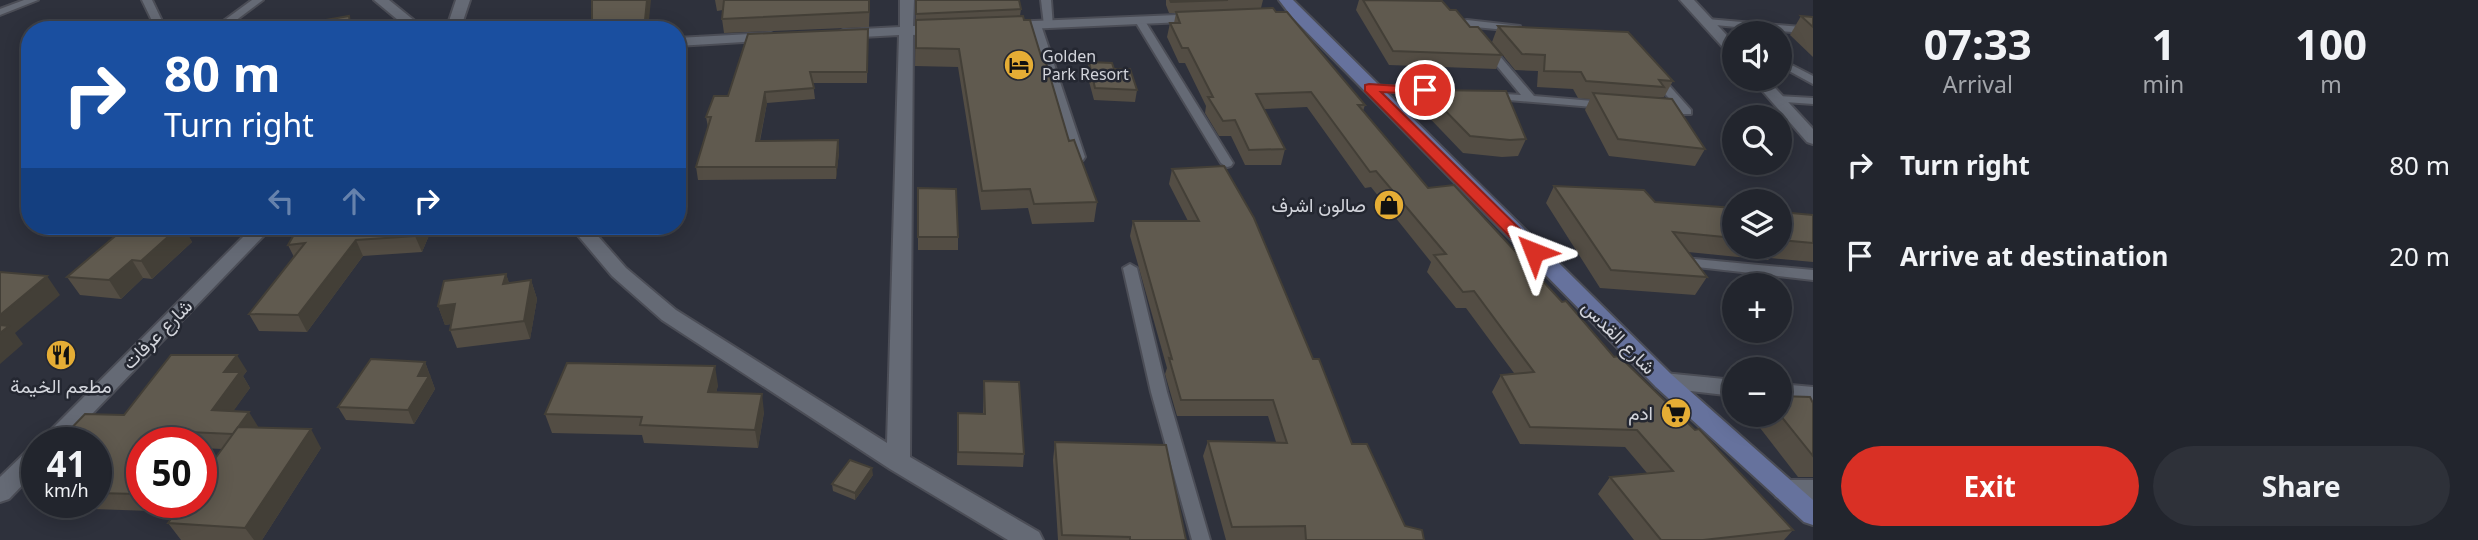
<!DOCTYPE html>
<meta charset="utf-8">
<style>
:root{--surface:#22252d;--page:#2e3139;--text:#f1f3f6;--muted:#a2a5aa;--line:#3f4249;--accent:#d93025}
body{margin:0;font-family:"Noto Sans",Vazirmatn,sans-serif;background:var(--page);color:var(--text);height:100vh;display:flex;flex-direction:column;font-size:26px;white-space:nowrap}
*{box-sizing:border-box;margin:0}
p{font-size:23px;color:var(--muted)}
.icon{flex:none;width:38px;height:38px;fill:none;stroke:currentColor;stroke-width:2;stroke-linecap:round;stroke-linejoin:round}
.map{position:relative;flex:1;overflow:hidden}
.sheet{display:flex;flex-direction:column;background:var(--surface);width:665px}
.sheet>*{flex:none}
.hud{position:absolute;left:21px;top:21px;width:665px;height:214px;border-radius:28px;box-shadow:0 4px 18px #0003,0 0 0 2px var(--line);background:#1a4fa0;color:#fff;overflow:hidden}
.controls{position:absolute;left:1722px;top:21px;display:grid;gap:14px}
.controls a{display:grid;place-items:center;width:70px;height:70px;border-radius:50%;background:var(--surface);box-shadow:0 4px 18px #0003,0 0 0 2px var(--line);font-size:35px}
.speed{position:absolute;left:21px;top:427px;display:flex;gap:14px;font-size:35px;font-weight:700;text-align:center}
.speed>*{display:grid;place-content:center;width:91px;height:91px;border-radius:50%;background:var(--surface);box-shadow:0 4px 18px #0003,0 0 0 2px var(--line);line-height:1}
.speed small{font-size:18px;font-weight:400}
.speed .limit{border:10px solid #d22;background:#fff;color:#111}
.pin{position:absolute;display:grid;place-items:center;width:60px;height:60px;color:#fff;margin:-30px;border:4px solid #fff;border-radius:50%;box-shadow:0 2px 7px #0007}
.me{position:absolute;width:77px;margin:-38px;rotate:315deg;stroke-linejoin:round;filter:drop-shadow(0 0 5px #0008)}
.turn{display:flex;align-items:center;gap:24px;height:147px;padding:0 28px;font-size:32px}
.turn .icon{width:91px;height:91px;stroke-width:2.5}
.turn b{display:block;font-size:49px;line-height:60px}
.lanes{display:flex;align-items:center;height:66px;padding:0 28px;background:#0003;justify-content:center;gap:35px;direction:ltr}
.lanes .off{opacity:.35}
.eta{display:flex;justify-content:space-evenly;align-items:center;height:119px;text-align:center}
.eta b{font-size:42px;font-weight:700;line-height:49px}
.cta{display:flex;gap:14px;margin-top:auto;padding:14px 28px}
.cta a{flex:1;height:80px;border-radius:42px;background:var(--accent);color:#fff;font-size:28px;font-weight:700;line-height:80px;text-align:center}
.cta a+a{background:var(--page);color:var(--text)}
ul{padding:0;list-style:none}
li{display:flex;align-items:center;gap:21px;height:91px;padding:0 28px}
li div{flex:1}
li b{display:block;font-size:26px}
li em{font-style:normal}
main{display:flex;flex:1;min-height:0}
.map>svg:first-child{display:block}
</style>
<main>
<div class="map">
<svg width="1813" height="540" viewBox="0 0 1813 540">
<rect width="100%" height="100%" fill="#2e313c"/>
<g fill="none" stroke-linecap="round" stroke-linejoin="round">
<!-- service casing -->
<g stroke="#4b4d56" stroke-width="4">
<g id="service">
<polygon points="24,0 38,0 0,15 0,9"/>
<polygon points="142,0 152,0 163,23 170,30 159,30 155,27"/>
<polygon points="252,0 263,0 223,30 211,30"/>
<polygon points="1041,0 1051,0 1053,27 1044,25"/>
<polygon points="1137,19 1145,21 1233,163 1231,166 1227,167 1221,163 1135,21"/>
<polygon points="1707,19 1813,28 1813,34 1704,24 1704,20"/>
<polygon points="1467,20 1520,26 1520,30 1516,31 1475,27 1534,96 1605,102 1611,105 1605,108 1485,98 1485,94 1489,93 1521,95 1463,25 1463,21"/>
<polygon points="1032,23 1041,25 1085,157 1083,160 1079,161 1073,157 1031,25"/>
<polygon points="1780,59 1813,76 1813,84 1780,66"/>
<polygon points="1655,73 1659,74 1691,110 1691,114 1683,114 1651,78 1651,74"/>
<polygon points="1369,85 1441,89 1447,92 1441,95 1365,90 1364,88"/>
<polygon points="1777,96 1813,98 1813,104 1773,101 1773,97"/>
<polygon points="1684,258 1813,270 1813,280 1679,265 1677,262"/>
<polygon points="1130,264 1137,268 1167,392 1210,540 1192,540 1151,392 1123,268"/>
</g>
</g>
<!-- minor casing -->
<g stroke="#4b4d56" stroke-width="4">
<g id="minor">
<polygon points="456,0 470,0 460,30 446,30"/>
<polygon points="900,0 914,0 913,26 942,25 949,29 942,33 913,35 910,457 1039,532 1043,540 1008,540 890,469 662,320 612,276 570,226 589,226 626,268 676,310 887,443 899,35 843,38 836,34 843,30 900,27"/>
<polygon points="1680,0 1694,0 1734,43 1734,55 1729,54"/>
<polygon points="1201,14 1206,15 1206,21 1007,30 1000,26 1007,22"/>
<polygon points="771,33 778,37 776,40 677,46 677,38"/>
<polygon points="1752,79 1767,79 1813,129 1813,144 1807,142"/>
<polygon points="254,226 273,226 64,443 38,443"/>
<polygon points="1664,373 1734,380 1734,396 1656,387 1653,381 1656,375"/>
<polygon points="1780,384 1813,387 1813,403 1780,400"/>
<polygon points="37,446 37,470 9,499 0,502 0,477 29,449"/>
<polygon points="1785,480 1813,480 1813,500 1785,500 1776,497 1773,490 1776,483"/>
</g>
</g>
<!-- tertiary casing -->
<g stroke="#4b4d56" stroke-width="4">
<polygon id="tertiary" points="374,0 389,0 426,30 410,30"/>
</g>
<!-- secondary casing -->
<g stroke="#4b4d56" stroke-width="4">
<polygon id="secondary" points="1279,0 1293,0 1672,375 1813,500 1813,525 1804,522 1656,387 1292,17"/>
</g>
<!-- service -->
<use href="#service" fill="#656a75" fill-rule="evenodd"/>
<!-- minor -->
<use href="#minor" fill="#656a75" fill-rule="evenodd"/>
<!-- tertiary -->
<use href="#tertiary" fill="#656a75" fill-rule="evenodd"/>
<!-- secondary -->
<use href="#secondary" fill="#66729d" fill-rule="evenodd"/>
</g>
<!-- wall -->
<g fill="#534d44">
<polygon points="715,0 870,0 869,27 724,33 722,19 723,10 717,11"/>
<polygon points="916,0 1021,9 1020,16 1024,20 1041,56 1069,141 1097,202 1094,222 1032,224 1028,208 981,210 958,67 915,66"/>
<polygon points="1166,0 1263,0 1261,8 1276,12 1365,105 1363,111 1428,188 1562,302 1614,357 1793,530 1784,540 1634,540 1598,494 1610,477 1647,473 1625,447 1520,444 1492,392 1501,375 1514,373 1466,308 1456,308 1427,272 1431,262 1371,187 1365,188 1307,107 1264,109 1285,149 1281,165 1245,165 1231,136 1219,136 1205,113 1206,106 1185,63 1179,63 1167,37 1170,23 1174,23 1176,13 1169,13 1166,5"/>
<polygon points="1359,0 1430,0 1450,10 1502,55 1496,69 1389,65 1356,10"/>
<polygon points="1801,16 1813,17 1813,57 1790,35"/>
<polygon points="1498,26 1673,81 1664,97 1659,97 1658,98 1705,149 1695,166 1609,156 1585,110 1590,99 1578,98 1573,89 1537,87 1538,71 1515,70 1492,42"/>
<polygon points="868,29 867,83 813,83 815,99 767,103 760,141 838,140 839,152 836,179 698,180 696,167 708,127 706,117 728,96"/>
<polygon points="1089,62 1114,69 1137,90 1135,102 1094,100 1087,74"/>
<polygon points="1425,90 1526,139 1518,156 1502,157 1463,153 1418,106"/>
<polygon points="1172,169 1313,359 1352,444 1405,526 1424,540 1226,540 1203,456 1208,441 1276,442 1268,416 1177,416 1165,374 1167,368 1130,236 1133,221 1188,221 1169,184"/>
<polygon points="1554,186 1655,202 1734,208 1734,247 1780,247 1780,212 1813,215 1813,262 1770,258 1768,260 1688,252 1707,277 1695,295 1600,288 1546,203"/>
<polygon points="918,188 958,237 958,250 918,250"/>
<polygon points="433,226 422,252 363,256 307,332 259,331 249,314 294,257 288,245"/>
<polygon points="185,230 192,242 152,279 143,278 121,299 80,295 67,277"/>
<polygon points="506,274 509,283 531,280 537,299 530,339 457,348 450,330 451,324 445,325 438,306"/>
<polygon points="425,362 435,389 414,424 346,420 338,407"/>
<polygon points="247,371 243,376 250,388 233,411 259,428 321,448 262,540 181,540 168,523 222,449 201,448 201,443 142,443 142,502 157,502 151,511 63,508 58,502 96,502 96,443 124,415"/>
<polygon points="984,381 1024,454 1023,467 957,465 958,413 983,414"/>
<polygon points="718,385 716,393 764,412 758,448 644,443 642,435 552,433 545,414"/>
<polygon points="1813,403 1813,477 1798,477 1750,415 1780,415"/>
<polygon points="1055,442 1186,540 1058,540 1053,460"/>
<polygon points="873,475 855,500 833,491 832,484"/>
</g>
<!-- shaded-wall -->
<g fill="#433f37">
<polygon points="647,0 651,0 648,30 644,30"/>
<polygon points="349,16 355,30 351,30"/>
<polygon points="765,92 767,103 757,153 756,141"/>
<polygon points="838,140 839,152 836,179 836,167"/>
<polygon points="164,226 189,226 185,230 192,242 152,279 141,261"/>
<polygon points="420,226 433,226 422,252 415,236"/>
<polygon points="356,240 363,256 307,332 298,315"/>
<polygon points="132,260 143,278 121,299 109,280"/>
<polygon points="506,274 512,292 503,284"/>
<polygon points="47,276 60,295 15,333 23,344 0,364 0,315"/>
<polygon points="531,280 537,299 530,339 524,321"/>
<polygon points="455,304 462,322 445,325 438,306"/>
<polygon points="237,355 247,371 243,376 250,388 222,427 212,410 224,372"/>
<polygon points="425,362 435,389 414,424 408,410 418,376"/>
<polygon points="715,366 718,385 712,411 708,392"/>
<polygon points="762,394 764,412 758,448 755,430"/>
<polygon points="249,412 259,428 233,434"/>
<polygon points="311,429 321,448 262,540 254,540 245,528"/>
<polygon points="188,432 195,443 179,443"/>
<polygon points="872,468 873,475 855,500 855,493"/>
<polygon points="144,502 157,502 151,511"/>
</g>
<!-- building -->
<g fill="#605a4f" stroke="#433f37" stroke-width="2">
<polygon points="592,0 647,0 644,30 592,30"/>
<polygon points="724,0 869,0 869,12 722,19"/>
<polygon points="916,0 1019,0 1021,9 916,14"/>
<polygon points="1170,0 1228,0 1171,2"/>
<polygon points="1363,0 1442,1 1450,10 1456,10 1470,27 1478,27 1502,55 1393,51"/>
<polygon points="1273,8 1276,12 1287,12 1365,105 1358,105 1428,188 1454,185 1562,302 1566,301 1614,357 1619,356 1695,430 1699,429 1793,530 1703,540 1661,540 1610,477 1673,471 1637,430 1530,427 1501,375 1534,372 1474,291 1463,292 1434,255 1446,254 1376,171 1370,172 1311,92 1256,94 1285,149 1249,150 1235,120 1223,121 1208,97 1213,97 1188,48 1182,48 1170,23 1180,23 1176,12"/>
<polygon points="349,16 351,30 308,30 308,23"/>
<polygon points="1023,16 1024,20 1030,20 1041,56 1044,56 1069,141 1074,140 1097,202 1034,204 1030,189 982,191 959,49 916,48 916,20"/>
<polygon points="1801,16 1813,17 1813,27"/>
<polygon points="1498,26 1628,32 1673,81 1659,80 1664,87 1586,81 1581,72 1544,71 1545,55 1522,54"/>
<polygon points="868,29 867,72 810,72 814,88 765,92 756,141 838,140 836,167 696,167 711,117 706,117 714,96 728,96 748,34"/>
<polygon points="1089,62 1112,63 1114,69 1130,69 1137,90 1095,88"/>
<polygon points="1425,90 1506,91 1526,139 1510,140 1470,136"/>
<polygon points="1593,93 1672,99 1705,149 1618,139"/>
<polygon points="1224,166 1254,218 1313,359 1319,359 1352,444 1367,444 1405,526 1422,530 1424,540 1306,540 1305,526 1232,527 1208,441 1287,443 1273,400 1181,400 1169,358 1172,359 1133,221 1199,221 1172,169"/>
<polygon points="1554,186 1644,190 1655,202 1734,208 1734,238 1673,232 1707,277 1611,270"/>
<polygon points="918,188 956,189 958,237 918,237"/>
<polygon points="1780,212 1813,215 1813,243 1780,240"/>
<polygon points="127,226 180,226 141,261 132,260 109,280 67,277"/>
<polygon points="299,226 420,226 415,236 356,240 298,315 249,314 305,243 288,245"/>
<polygon points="0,272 47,276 0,315"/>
<polygon points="506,274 503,284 531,280 524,321 450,330 455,304 438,306 444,281"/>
<polygon points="0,325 9,326 0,333"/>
<polygon points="171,355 237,355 224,372 240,372 212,410 249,412 233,434 188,432 179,443 142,443 142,490 138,494 96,493 96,443 57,443 85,414 124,415"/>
<polygon points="371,359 425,362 418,376 429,376 408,410 338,407"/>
<polygon points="567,363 715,366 708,392 762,394 755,430 640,425 642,417 545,414"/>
<polygon points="984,381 1019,382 1024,454 958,452 958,413 985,414"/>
<polygon points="1780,396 1810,397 1813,403 1813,456 1780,415"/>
<polygon points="238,427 311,429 245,528 168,523 183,502 201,502 201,478"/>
<polygon points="1055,442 1166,445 1186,540 1130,540 1130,537 1062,535"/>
<polygon points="850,460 872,468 855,493 832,484"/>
</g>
<!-- route -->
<polygon fill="#d93025" stroke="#8d1f18" stroke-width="2" points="1369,84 1429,88 1429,93 1425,94 1381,92 1540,249 1542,252 1540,256 1529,256 1365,91 1365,85"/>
<!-- icons -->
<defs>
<g id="hotel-disc" transform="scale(1.575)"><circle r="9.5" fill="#e5ad35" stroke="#242731"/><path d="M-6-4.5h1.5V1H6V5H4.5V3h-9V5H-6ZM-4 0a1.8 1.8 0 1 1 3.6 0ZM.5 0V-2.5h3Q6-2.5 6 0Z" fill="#111"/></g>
<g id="shop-disc" transform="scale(1.575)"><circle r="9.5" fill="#e5ad35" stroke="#242731"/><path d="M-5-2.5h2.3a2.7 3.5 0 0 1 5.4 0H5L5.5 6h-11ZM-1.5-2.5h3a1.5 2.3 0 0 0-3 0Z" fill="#111"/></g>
<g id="restaurant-disc" transform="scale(1.575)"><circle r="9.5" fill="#e5ad35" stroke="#242731"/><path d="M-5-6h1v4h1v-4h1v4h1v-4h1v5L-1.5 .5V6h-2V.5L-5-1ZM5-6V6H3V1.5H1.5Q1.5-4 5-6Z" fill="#111"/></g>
<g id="supermarket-disc" transform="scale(1.575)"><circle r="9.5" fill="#e5ad35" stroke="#242731"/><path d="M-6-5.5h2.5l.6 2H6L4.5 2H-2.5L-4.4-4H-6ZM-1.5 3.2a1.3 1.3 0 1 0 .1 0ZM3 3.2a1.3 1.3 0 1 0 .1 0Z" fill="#111"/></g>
</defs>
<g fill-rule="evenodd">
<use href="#hotel-disc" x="1019" y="65"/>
<use href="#shop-disc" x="1389" y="205"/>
<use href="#restaurant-disc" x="61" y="355"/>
<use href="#supermarket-disc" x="1676" y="413"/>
</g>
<g text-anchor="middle" stroke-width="5" stroke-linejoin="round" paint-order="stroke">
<!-- far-poi labels -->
<g font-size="16" fill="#d2d4db" stroke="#242731" text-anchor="start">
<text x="1042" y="62">Golden<tspan x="1042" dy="18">Park Resort</tspan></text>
</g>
<!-- poi labels -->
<g font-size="19" fill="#d2d4db" stroke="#242731" text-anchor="end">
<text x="1366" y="212">صالون اشرف</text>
<text x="61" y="393" text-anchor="middle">مطعم الخيمة</text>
<text x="1653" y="420">ادم</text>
</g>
<!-- street labels -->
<g font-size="19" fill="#d2d4db" stroke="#242731">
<text transform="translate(157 334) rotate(-45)" y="7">شارع عرفات</text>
<text transform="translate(1619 337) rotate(45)" y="7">شارع القدس</text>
</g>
</g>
</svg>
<div class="controls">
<a><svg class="icon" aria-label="sound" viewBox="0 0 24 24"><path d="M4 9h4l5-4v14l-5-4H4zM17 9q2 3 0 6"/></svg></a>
<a><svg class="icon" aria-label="search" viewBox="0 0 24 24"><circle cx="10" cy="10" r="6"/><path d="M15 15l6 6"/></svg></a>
<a><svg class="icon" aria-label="layers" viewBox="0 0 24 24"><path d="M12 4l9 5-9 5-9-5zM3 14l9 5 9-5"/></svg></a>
<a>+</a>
<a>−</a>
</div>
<div class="speed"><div>41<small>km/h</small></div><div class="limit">50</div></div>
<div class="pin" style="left:1425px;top:90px;background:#d93025"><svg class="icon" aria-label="arrive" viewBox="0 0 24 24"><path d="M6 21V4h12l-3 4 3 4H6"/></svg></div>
<svg class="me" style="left:1534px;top:252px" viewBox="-20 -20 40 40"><path d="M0-17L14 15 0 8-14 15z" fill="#d93025" stroke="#fff" stroke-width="4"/></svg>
<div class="hud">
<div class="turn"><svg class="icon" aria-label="right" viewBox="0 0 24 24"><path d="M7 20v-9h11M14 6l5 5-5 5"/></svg><div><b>80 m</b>Turn right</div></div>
<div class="lanes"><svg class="icon off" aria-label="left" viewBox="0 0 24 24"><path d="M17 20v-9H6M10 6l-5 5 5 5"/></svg><svg class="icon off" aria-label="ahead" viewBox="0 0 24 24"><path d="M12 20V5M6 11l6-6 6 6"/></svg><svg class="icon" aria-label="right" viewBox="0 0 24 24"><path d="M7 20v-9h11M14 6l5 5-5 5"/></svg></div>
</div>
</div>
<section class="sheet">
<div class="eta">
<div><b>07:33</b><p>Arrival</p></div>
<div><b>1</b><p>min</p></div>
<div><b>100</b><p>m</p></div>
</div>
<ul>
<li><svg class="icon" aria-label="right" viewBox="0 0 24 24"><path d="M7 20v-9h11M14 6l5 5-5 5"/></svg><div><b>Turn right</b></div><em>80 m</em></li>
<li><svg class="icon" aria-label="arrive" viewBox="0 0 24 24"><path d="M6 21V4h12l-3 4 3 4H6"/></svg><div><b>Arrive at destination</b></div><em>20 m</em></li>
</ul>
<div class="cta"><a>Exit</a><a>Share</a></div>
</section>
</main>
